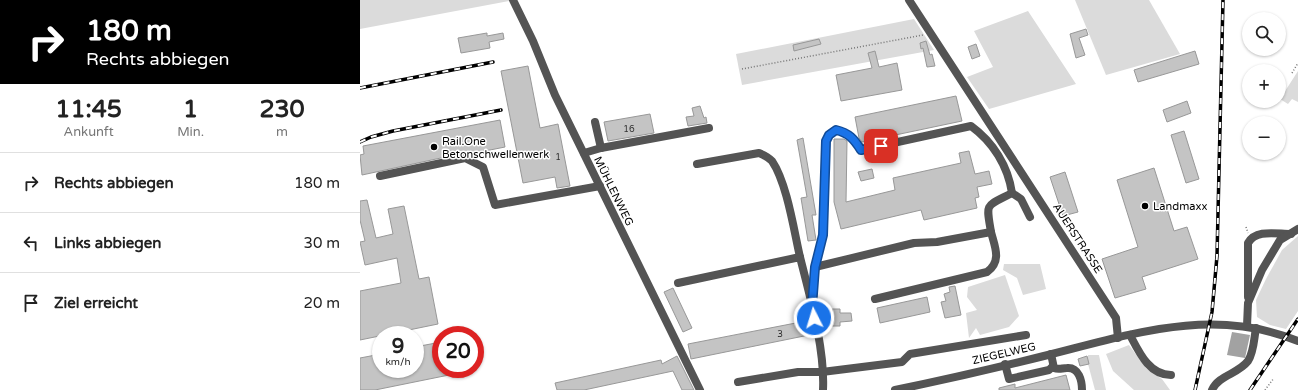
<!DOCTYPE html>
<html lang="de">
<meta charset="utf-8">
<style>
:root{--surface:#fff;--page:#f2f2f2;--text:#222;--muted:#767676;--line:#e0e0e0}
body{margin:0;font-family:"Varela Round",sans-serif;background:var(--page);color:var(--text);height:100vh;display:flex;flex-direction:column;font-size:15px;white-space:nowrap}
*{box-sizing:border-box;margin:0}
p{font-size:13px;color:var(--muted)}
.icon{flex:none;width:22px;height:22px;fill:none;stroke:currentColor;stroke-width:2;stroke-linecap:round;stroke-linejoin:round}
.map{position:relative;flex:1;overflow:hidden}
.side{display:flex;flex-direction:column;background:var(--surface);width:360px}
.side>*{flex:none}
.hud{background:#000;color:#fff;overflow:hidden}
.buttons{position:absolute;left:882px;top:12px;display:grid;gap:8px}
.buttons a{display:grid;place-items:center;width:44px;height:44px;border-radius:50%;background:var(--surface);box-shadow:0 1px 3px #0004;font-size:20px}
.speed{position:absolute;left:12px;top:326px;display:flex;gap:8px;font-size:20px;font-weight:700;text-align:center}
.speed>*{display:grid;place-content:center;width:52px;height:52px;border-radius:50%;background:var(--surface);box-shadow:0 1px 3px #0004;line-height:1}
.speed small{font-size:10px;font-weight:400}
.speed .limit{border:6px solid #d22;background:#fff;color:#111}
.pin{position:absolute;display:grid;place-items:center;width:34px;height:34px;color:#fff;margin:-17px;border-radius:8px;box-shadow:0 2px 6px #0006}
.me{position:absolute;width:44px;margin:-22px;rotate:355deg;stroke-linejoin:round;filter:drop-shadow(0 0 3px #0008)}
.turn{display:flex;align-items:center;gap:14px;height:84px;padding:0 20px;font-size:18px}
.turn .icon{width:52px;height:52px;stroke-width:2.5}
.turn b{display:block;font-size:28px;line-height:34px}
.eta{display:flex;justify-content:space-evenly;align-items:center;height:68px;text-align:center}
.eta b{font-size:24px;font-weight:700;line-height:28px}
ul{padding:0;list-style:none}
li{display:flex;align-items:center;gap:12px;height:60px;padding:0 20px;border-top:1px solid var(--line)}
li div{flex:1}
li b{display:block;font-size:15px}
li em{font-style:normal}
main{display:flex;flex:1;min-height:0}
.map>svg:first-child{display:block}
</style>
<main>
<section class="side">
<div class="hud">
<div class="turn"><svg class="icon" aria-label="right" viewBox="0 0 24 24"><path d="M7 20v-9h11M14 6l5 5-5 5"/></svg><div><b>180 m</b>Rechts abbiegen</div></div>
</div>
<div class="eta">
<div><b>11:45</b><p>Ankunft</p></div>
<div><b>1</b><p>Min.</p></div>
<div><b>230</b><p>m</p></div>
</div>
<ul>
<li><svg class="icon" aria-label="right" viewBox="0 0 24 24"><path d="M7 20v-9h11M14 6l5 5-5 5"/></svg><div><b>Rechts abbiegen</b></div><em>180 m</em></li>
<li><svg class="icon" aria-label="left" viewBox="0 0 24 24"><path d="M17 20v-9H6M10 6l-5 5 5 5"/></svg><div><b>Links abbiegen</b></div><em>30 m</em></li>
<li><svg class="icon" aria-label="arrive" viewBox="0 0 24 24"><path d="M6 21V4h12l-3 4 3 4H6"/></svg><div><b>Ziel erreicht</b></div><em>20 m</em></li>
</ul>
</section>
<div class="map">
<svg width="938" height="390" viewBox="0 0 938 390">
<rect width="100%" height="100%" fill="#fff"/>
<!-- green -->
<g fill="#dbdbdb">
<polygon points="0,0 149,0 149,1 0,29"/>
<polygon points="715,0 789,0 820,54 746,75"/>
<polygon points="668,11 716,84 629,109 607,77 633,67 614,31"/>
<polygon points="554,19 574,50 382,85 376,54"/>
<polygon points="938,71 938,102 932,99 928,104 920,99"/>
<polygon points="938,236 938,311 926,329 910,325 897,317 896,300 906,279 922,250"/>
<polygon points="644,264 680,264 686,289 663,295 657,278 643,270"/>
<polygon points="645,275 659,316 649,327 620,335 616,328 609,338 606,313 617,310 607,297 608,287"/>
<polygon points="769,345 786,368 802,379 810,390 774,390 753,371 746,354"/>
<polygon points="728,355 739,355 746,390 735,390 728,364"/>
</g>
<!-- water -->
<polygon fill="#a2a2a2" points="872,332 890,335 885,358 867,355"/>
<!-- building -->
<g fill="#c4c4c4" stroke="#989898">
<polygon points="726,29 728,35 719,38 725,55 716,58 710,34"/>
<polygon points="127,33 127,36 143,33 144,39 129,42 130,48 101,53 98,38"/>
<polygon points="459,39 461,44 434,51 433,45"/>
<polygon points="566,41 570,55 572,54 575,66 567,67 563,48 561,49 560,43"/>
<polygon points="616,44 620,56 612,59 608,47"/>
<polygon points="515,51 519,67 537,63 542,90 481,101 476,75 512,68 508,53"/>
<polygon points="835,51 839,64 778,82 774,70"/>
<polygon points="168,66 180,128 198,124 210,186 197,188 195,177 163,183 141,71"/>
<polygon points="596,96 602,121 502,142 499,138 495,117"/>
<polygon points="827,101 831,113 807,122 803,110"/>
<polygon points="340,106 344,118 346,117 347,123 328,126 326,117 334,116 332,108"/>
<polygon points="290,114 294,133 248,141 244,122"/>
<polygon points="140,120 145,147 110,154 104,153 2,175 0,155 4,154 3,146"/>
<polygon points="824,131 839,179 826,183 811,135"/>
<polygon points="443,138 456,215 452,215 456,240 448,241 441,198 447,197 437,140"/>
<polygon points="474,139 484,139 487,141 486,202 535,190 533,178 601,163 599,153 609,151 615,174 629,171 632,184 617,187 619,197 615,198 617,208 564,220 561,210 481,229 474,202"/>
<polygon points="794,168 814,231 827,227 838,259 782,277 786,289 755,298 742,259 778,247 757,180"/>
<polygon points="512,169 514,178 501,181 498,172"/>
<polygon points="705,172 718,212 703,216 690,177"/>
<polygon points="7,200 16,238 33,234 28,209 44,206 59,279 69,277 78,324 0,340 0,291 41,283 37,258 5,265 0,242 5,241 0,220 0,201"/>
<polygon points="595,286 601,315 585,318 581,302 586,301 584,294 590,292 589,287"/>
<polygon points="313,288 332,328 323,332 304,292"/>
<polygon points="567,297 570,312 520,323 517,308"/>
<polygon points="472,309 480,309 480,313 491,313 492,321 480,322 480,326 471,326"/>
<polygon points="446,321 449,335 331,359 328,344"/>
<polygon points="81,342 81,369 88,369 89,375 15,390 0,390 0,358 21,354 21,369 55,369 55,347"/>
<polygon points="317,356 334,390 322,390 313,371 224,390 197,390 195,383 301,360 302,364"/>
<polygon points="727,356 729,364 720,366 718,359"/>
<polygon points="706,375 710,390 639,390 639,388 655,384 655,388"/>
</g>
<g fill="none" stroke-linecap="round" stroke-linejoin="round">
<!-- path -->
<g stroke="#767676" stroke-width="1.5" stroke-dasharray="1 2" stroke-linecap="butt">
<polyline points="382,69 563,35"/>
<polyline points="932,73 938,63"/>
<polyline points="886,227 888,233"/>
<polyline points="905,390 914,378"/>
</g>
<!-- minor -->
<g stroke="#545454" stroke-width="8">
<polyline points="153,0 173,41 195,95 340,390"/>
<polyline points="549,0 756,318 758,338"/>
<polyline points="235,122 241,148"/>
<polyline points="224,153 241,148 349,128"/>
<path d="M337 164 399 153C404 155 408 157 412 161 427 183 434 231 440 257"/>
<polyline points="20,176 105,158 123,167 135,205 240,186"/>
<polyline points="652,193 661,199 670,217"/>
<path d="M455 267 554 243 577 242 631 232C635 247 642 261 627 272L515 299"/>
<path d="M318 283 440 257C450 297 465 348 463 390"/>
<path d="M888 297V243C896 229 916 234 931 234"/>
<path d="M452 307 455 267 463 235 466 141 469 135 476 130C489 133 494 139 501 150L611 126C633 142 648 166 652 193 625 207 626 202 631 232"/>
<polyline points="887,326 888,303 902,270 920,240 938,229"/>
<path d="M770 335C779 352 789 375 811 375"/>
<path d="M691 354 694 368C699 370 702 368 707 368 719 367 722 381 722 390"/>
<polyline points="645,364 649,379 689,370 693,366"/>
<polyline points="378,382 438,372 462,372 542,362 550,354 666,335"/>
<path d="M535 390C588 379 640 367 692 354 775 333 855 307 938 341"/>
<path d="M852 390C859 375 878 374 888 361 894 352 894 338 896 328"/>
</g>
<!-- rail casing -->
<g stroke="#000" stroke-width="3.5">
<g id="rail">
<polyline points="0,88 133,62"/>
<polyline points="0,142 11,137 33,131 141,110"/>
<polyline points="835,390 852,312 857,256 863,0"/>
<polyline points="890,390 938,319"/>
</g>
</g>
<!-- rail -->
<use href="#rail" stroke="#fff" stroke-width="2" stroke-dasharray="6" stroke-linecap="butt"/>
</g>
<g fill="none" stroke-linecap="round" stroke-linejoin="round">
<!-- route casing -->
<g stroke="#114b97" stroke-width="10">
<path id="route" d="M454 318 452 307 455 267 463 235 466 141 469 135 476 130C489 133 494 139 501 150L521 146"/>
</g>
<!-- route -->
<use href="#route" stroke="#1a73e8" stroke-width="7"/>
</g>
<!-- markers -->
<g fill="#000" stroke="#fff" stroke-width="1.5">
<circle cx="74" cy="147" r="4"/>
<circle cx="785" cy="206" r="4"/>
</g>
<g text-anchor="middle" stroke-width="3" stroke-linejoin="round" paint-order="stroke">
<!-- number labels -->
<g font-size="9" fill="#313131">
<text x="269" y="132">16</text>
<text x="198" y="160">1</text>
<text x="420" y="337">3</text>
</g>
<!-- poi labels -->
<g font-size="11" fill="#000" stroke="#fff" text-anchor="start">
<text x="82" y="145">Rail.One<tspan x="82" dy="13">Betonschwellenwerk</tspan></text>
<text x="793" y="210">Landmaxx</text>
</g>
<!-- street labels -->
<g font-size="11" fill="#000" stroke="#fff">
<text transform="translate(254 191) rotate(64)" y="4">MÜHLENWEG</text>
<text transform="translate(718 238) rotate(57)" y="4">AUERSTRASSE</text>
<text transform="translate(644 353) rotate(-13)" y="4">ZIEGELWEG</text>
</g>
</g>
</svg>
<div class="buttons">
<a><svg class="icon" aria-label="search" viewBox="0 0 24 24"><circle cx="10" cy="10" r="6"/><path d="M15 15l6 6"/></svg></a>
<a>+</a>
<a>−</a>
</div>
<div class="speed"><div>9<small>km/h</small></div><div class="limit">20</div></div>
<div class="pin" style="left:521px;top:146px;background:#d93025"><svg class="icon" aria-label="arrive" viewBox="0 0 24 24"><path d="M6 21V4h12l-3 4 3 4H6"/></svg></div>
<svg class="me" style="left:454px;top:318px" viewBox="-20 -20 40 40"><circle r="17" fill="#1a73e8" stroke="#fff" stroke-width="3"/><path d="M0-11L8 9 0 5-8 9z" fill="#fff"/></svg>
</div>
</main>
